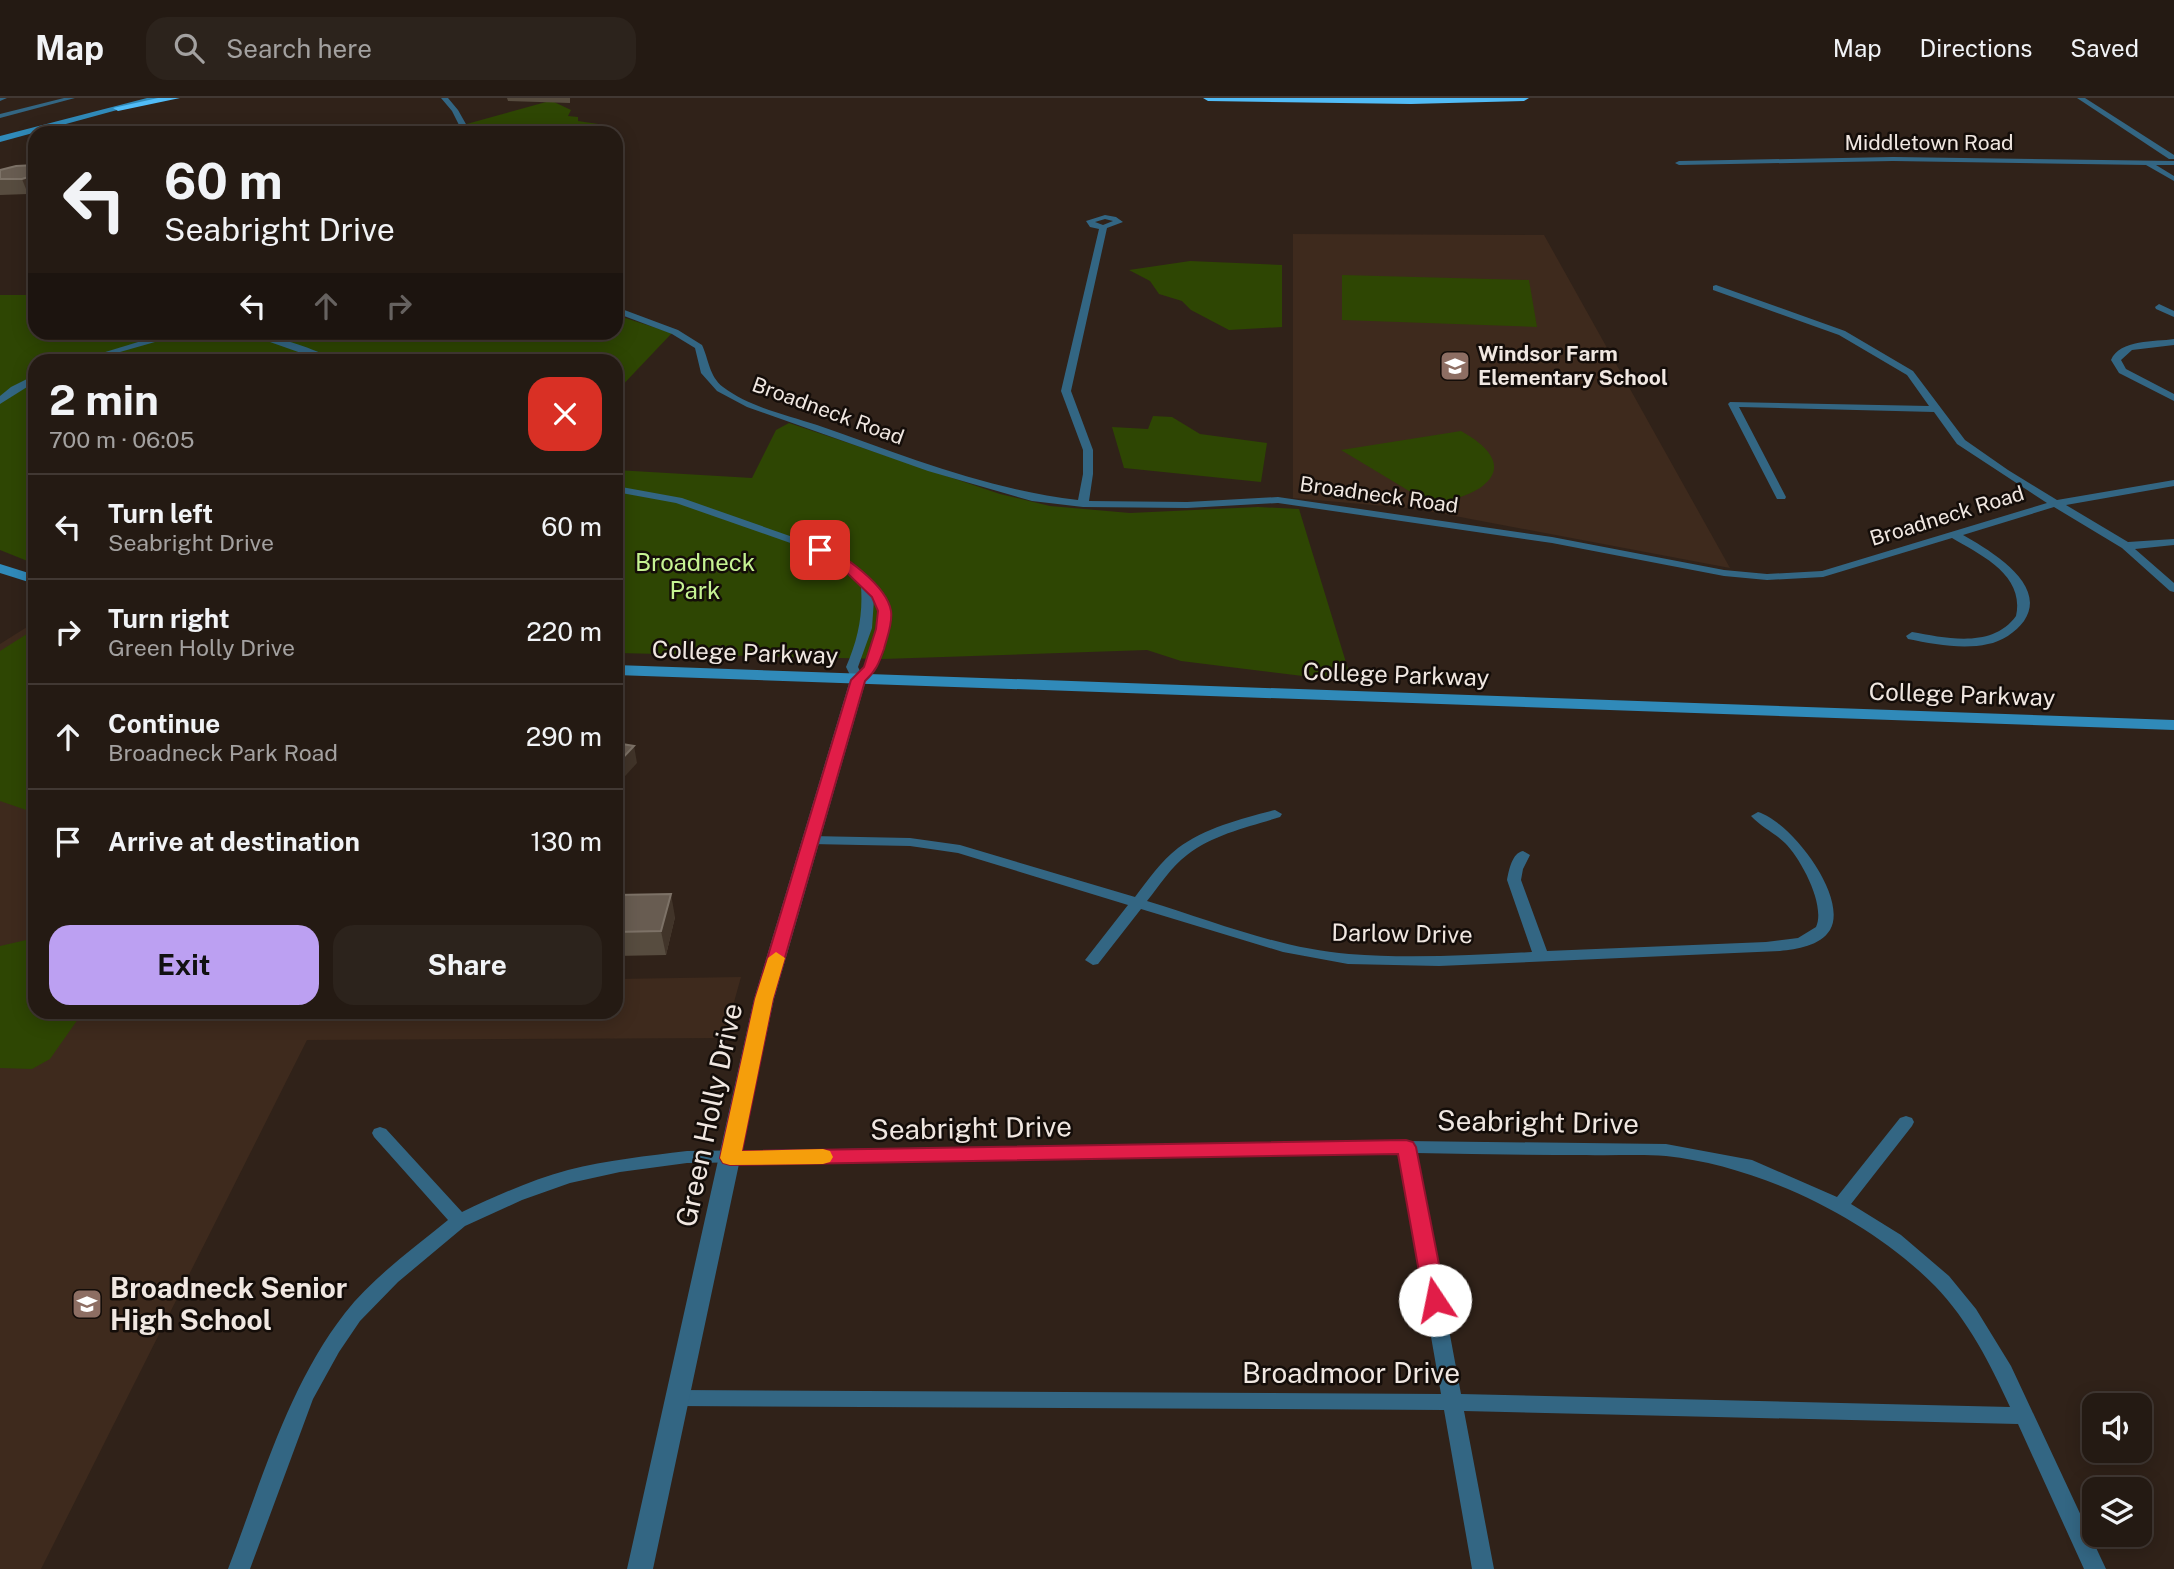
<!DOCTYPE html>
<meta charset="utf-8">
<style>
:root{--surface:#241a13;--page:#2c231c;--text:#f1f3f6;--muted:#a3a1a0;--line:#413833;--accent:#bca0f2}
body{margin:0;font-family:"Public Sans",sans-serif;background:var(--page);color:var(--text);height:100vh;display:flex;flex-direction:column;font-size:26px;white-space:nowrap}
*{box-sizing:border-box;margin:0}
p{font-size:23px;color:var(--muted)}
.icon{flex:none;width:38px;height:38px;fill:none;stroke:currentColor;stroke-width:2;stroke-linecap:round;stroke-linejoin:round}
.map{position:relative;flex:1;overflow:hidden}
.sheet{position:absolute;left:28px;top:256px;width:595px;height:665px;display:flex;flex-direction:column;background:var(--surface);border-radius:21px;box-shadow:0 4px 18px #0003,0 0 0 2px var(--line)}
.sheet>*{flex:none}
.banner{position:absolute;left:28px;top:28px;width:595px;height:214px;border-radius:21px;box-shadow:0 4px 18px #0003,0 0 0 2px var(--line);background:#241a13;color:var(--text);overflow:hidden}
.buttons{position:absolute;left:2082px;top:1295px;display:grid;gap:14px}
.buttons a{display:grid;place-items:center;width:70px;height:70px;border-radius:14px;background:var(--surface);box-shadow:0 4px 18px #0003,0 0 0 2px var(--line);font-size:35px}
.pin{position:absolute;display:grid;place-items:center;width:60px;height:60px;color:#fff;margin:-30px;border-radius:14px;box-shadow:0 4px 10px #0006}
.me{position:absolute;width:77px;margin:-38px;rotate:349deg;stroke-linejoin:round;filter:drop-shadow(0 0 5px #0008)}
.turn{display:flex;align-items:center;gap:24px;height:147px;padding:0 21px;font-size:32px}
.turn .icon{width:91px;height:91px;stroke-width:2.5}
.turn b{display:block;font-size:49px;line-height:60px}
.lanes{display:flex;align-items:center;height:66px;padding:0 21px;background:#0003;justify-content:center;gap:35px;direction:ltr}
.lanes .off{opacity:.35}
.round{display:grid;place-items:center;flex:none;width:74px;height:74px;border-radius:21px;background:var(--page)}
.head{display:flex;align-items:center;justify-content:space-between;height:119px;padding:0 21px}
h1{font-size:42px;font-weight:700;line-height:52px}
.action{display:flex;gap:14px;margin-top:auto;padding:14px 21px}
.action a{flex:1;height:80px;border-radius:21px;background:var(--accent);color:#111;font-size:28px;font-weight:700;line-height:80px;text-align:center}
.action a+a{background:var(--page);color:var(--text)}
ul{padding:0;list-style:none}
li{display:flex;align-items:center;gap:21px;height:105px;padding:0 21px;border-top:2px solid var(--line)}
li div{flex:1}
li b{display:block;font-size:26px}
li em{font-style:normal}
header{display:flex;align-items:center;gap:42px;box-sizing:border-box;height:98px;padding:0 35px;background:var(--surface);border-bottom:2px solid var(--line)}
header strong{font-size:33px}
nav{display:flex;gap:38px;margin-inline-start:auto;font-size:24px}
.search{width:490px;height:63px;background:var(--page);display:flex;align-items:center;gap:18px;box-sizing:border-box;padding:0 24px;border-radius:21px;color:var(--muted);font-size:26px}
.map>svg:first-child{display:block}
</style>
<header>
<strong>Map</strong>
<div class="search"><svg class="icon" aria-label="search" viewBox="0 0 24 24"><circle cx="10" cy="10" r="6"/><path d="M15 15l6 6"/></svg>Search here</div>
<nav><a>Map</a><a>Directions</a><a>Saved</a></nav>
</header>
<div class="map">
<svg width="2174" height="1471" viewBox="0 0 2174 1471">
<rect width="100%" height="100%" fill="#302219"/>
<!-- built -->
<g fill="#3e2a1d">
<polygon points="1293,136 1544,137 1730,470 1418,411 1293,400"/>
<polygon points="27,529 35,531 35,914 616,914 616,881 741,879 724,940 307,942 41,1471 0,1471 0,546"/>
</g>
<!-- green -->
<g fill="#2e4603">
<polygon points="546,4 554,4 571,12 568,18 578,19 578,23 605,27 600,35 484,35 477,34 479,28 463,27"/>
<polygon points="1190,163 1282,167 1282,229 1229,232 1191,212 1182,203 1159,196 1150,183 1129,172"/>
<polygon points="1342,177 1529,182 1537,229 1342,222"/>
<polygon points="0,197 35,197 35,234 616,234 616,217 672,235 616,294 616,262 35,262 35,466 0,452"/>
<polygon points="1153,318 1172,319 1200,336 1267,345 1261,384 1124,370 1112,329 1148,331"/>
<polygon points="789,325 1000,396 1050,408 1130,415 1258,409 1299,411 1352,584 1181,563 1147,552 883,561 616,555 616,372 752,380 776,332"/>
<path d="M1461 333C1483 345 1512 368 1480 390 1466 399 1449 402 1434 408L1341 352Z"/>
<polygon points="30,534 35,535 35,715 0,703 0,553"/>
<polygon points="35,840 35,914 83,914 50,961 32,971 0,970 0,848"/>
</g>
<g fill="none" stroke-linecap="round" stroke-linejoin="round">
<!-- minor -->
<g fill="#336683" fill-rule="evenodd">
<polygon points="0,0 7,0 0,3"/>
<polygon points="64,0 75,0 0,20 0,16"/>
<polygon points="441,0 448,0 458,12 471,35 463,35 452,13"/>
<polygon points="2077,0 2085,0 2174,57 2174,61 2169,61"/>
<polygon points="1893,59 2174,63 2174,67 2156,67 2174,78 2174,83 2146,67 1893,63 1679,67 1675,65 1679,63"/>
<path d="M1105 117 1116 119 1123 124 1107 130 1071 293 1093 352V376L1089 403 1187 404 1278 399 1552 439 1724 472 1767 476 1822 473 2047 405 1957 346 1934 314 1739 309 1786 399 1785 401H1777L1728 306 1730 304 1929 308 1907 277 1839 237 1713 192V188L1716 187 1845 233 1913 273 1965 342 2008 372 2057 402 2174 382V388L2066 407 2128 444 2174 441V447L2135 451 2174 485V494L2170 493 2122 450 2054 409 1963 437C1989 452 2049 486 2024 523 2016 534 2001 544 1988 546 1963 552 1933 546 1908 541L1906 538 1912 534C1946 540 1992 551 2016 518 2025 477 1981 457 1952 440L1823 479 1767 482 1724 478 1552 445 1278 405 1187 410 1083 409 1032 403 928 373 747 309 717 293 701 275 695 250 672 236 616 215V209L619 210 678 232 702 247C709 262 709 278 723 289 749 309 787 317 817 327 903 357 988 392 1078 402L1083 376V352L1061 293 1099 131 1090 129 1086 123ZM1105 121 1113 123 1103 127 1095 124Z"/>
<polygon points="2159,206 2174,213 2174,219 2156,211 2155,209"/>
<polygon points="171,234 190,234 92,262 79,262"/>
<path d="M229 234C257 234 310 246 333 262H321L270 244Z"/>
<path d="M2174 241V247L2132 252 2121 262 2126 271 2174 296V303L2119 275 2111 262C2120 241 2155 244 2174 241Z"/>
<polygon points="35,277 35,284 0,306 0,298 11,289"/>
<path d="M616 388 682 400 824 450 851 466 882 495 891 513 889 531 876 571 862 585 858 586 854 585 846 569C858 541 863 518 861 488L843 470 816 454 676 405 616 394ZM874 501C884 524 872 547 864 570L860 573 858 569 872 530Z"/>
<path d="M1275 712 1282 716 1280 719C1249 729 1214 736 1187 757 1171 769 1160 787 1147 803 1213 823 1281 851 1349 856 1410 861 1471 857 1532 854L1507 782C1509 772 1512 755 1523 753L1530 757 1523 771 1521 782 1547 853 1766 844 1798 840 1816 829C1826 807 1801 761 1785 745 1775 735 1761 729 1751 718L1758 714C1790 723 1849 799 1830 832 1820 848 1797 851 1780 853L1439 868 1348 866 1283 854 1141 811 1098 866 1093 867 1085 862 1128 807 958 755 910 748 811 746 804 742 811 738 910 740 960 747 1135 799C1148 782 1161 763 1178 750 1205 730 1243 720 1275 712Z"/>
<path d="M1906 1018 1912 1020 1914 1024 1912 1028 1851 1106 1901 1137 1949 1178 1976 1211 2011 1268 2106 1471H2084L2018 1326 1464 1313 1494 1471H1472L1444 1312 676 1308 669 1306 666 1300 669 1294 676 1292 1441 1296 1399 1055 687 1065 620 1074 570 1085 522 1102 465 1128 398 1184 360 1223 339 1254 313 1301 250 1471H228C261 1385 288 1288 345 1215 373 1179 413 1151 448 1122L374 1039 372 1035 374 1031 380 1029 386 1031 462 1114C496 1098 531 1082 568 1072 607 1062 647 1058 687 1053L1406 1043 1666 1046 1752 1062 1837 1099 1900 1020ZM1416 1055C1473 1056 1529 1057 1586 1057 1612 1058 1640 1056 1666 1058 1760 1068 1869 1121 1935 1188 1968 1222 1991 1267 2010 1309L1461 1296Z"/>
</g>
<!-- tertiary -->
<polygon fill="#336683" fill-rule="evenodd" points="858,577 866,582 774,901 653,1471 627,1471 754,901 850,582"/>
<!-- secondary -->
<g fill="#308ab9" fill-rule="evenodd">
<polygon points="147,0 161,0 0,44 0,38"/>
<polygon points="0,466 35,477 35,486 0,475"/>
<polygon points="616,567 2174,622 2174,632 616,577"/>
</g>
<!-- motorway -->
<g fill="#51bcf7" fill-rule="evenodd">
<polygon points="158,0 180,0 118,13 113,10"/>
<polygon points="1203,0 1529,0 1524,3 1411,6 1208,3"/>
</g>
</g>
<!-- wall -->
<g fill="#574c3f">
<polygon points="507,0 570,0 570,5 508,3"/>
<polygon points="35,67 35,95 28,96 0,97 0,72"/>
<polygon points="616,797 675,819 666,857 616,858"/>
</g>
<!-- shaded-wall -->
<g fill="#413429">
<polygon points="35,77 35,95 28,96 22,81"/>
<polygon points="621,630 624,646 616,655 616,635"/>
<polygon points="634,648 637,665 616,688 616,667"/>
<polygon points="671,796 675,819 666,857 661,833"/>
</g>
<!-- building -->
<g fill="#685c51" stroke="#7d7267" stroke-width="2">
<polygon points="35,67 35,77 22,81 0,81 0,72 16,68"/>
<polygon points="616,628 621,630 616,635"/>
<polygon points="616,645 634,648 616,667"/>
<polygon points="671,796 661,833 616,834 616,797"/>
</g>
<!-- route -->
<path fill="#e11d48" stroke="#92132f" stroke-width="2" d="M820 448C843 455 887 488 891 513 893 525 887 539 884 551 879 565 876 573 865 583L773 901 742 1053 1406 1042 1413 1044 1416 1049 1446 1202 1442 1208 1435 1210 1428 1208 1424 1202 1398 1056 730 1067 723 1065 720 1060 755 901 851 582 864 569 876 531 878 513 872 499 842 470 815 455V449Z"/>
<!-- slow -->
<polygon fill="#f59e0b" points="776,854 785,860 773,901 742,1053 823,1051 830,1053 833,1059 830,1064 823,1066 730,1067 723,1065 720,1060 755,901 768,860"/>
<!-- icons -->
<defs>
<g id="school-square" transform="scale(1.575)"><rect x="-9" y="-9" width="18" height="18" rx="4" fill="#8d6e63" stroke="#140d09"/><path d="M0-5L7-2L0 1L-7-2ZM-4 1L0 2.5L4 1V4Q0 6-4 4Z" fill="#fff"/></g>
</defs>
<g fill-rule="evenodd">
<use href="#school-square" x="1455" y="268"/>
<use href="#school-square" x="87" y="1206"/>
</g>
<g text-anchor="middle" stroke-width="5" stroke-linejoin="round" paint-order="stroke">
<!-- far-street labels -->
<g font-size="21" fill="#f0e7e1" stroke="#140d09">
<text x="1929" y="52">Middletown Road</text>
<text transform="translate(828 313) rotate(20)" y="7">Broadneck Road</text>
<text transform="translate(1379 397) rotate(8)" y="7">Broadneck Road</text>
<text transform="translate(1947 418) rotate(-17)" y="7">Broadneck Road</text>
</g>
<!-- far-poi labels -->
<g font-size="21" font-weight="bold" fill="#f0e7e1" stroke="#140d09" text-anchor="start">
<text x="1478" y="263">Windsor Farm<tspan x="1478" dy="24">Elementary School</tspan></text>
</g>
<!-- park labels -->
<g font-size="24" fill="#c6f393" stroke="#140d09">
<text x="695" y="473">Broadneck<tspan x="695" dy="28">Park</tspan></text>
</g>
<!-- street labels -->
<g font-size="24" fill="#f0e7e1" stroke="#140d09">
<text transform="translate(745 555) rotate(2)" y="8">College Parkway</text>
<text transform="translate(1396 577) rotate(2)" y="8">College Parkway</text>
<text transform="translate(1962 597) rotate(2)" y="8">College Parkway</text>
<text transform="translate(1402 836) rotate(1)" y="8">Darlow Drive</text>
</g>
<!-- near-street labels -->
<g font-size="28" fill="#f0e7e1" stroke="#140d09">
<text transform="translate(709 1017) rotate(-78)" y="10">Green Holly Drive</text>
<text transform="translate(1538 1024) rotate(1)" y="10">Seabright Drive</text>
<text transform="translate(971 1030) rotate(-1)" y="10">Seabright Drive</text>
<text x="1351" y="1285">Broadmoor Drive</text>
</g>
<!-- near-poi labels -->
<g font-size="28" font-weight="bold" fill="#f0e7e1" stroke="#140d09" text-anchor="start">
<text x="110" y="1200">Broadneck Senior<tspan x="110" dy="32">High School</tspan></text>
</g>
</g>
</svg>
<div class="buttons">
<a><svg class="icon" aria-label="sound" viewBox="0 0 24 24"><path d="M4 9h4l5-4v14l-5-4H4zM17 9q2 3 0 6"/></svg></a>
<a><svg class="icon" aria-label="layers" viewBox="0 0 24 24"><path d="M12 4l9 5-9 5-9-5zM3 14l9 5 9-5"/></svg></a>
</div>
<div class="pin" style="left:820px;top:452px;background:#d93025"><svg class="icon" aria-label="arrive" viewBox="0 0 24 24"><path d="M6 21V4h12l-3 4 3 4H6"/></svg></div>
<svg class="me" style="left:1435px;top:1202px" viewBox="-20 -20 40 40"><circle r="19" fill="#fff"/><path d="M0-13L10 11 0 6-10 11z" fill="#e11d48"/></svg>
<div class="banner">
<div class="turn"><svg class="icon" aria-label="left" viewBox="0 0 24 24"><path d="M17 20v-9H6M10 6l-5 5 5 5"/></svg><div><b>60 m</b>Seabright Drive</div></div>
<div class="lanes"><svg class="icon" aria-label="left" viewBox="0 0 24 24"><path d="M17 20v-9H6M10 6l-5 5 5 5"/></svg><svg class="icon off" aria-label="ahead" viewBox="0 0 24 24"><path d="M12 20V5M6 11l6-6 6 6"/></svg><svg class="icon off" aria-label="right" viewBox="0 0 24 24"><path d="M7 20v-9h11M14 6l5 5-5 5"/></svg></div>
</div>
<section class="sheet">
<div class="head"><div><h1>2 min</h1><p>700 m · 06:05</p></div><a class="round" style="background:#d93025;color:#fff"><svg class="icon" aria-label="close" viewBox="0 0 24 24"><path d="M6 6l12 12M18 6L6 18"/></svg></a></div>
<ul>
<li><svg class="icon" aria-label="left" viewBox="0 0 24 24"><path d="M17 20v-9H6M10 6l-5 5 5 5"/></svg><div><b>Turn left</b><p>Seabright Drive</p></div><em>60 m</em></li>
<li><svg class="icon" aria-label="right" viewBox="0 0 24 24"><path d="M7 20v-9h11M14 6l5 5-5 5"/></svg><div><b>Turn right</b><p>Green Holly Drive</p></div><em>220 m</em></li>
<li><svg class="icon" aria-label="ahead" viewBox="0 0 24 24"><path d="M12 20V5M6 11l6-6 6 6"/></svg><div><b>Continue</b><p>Broadneck Park Road</p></div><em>290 m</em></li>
<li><svg class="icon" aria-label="arrive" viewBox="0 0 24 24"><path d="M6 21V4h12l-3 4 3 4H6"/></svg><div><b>Arrive at destination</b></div><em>130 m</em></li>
</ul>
<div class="action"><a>Exit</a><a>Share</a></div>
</section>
</div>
